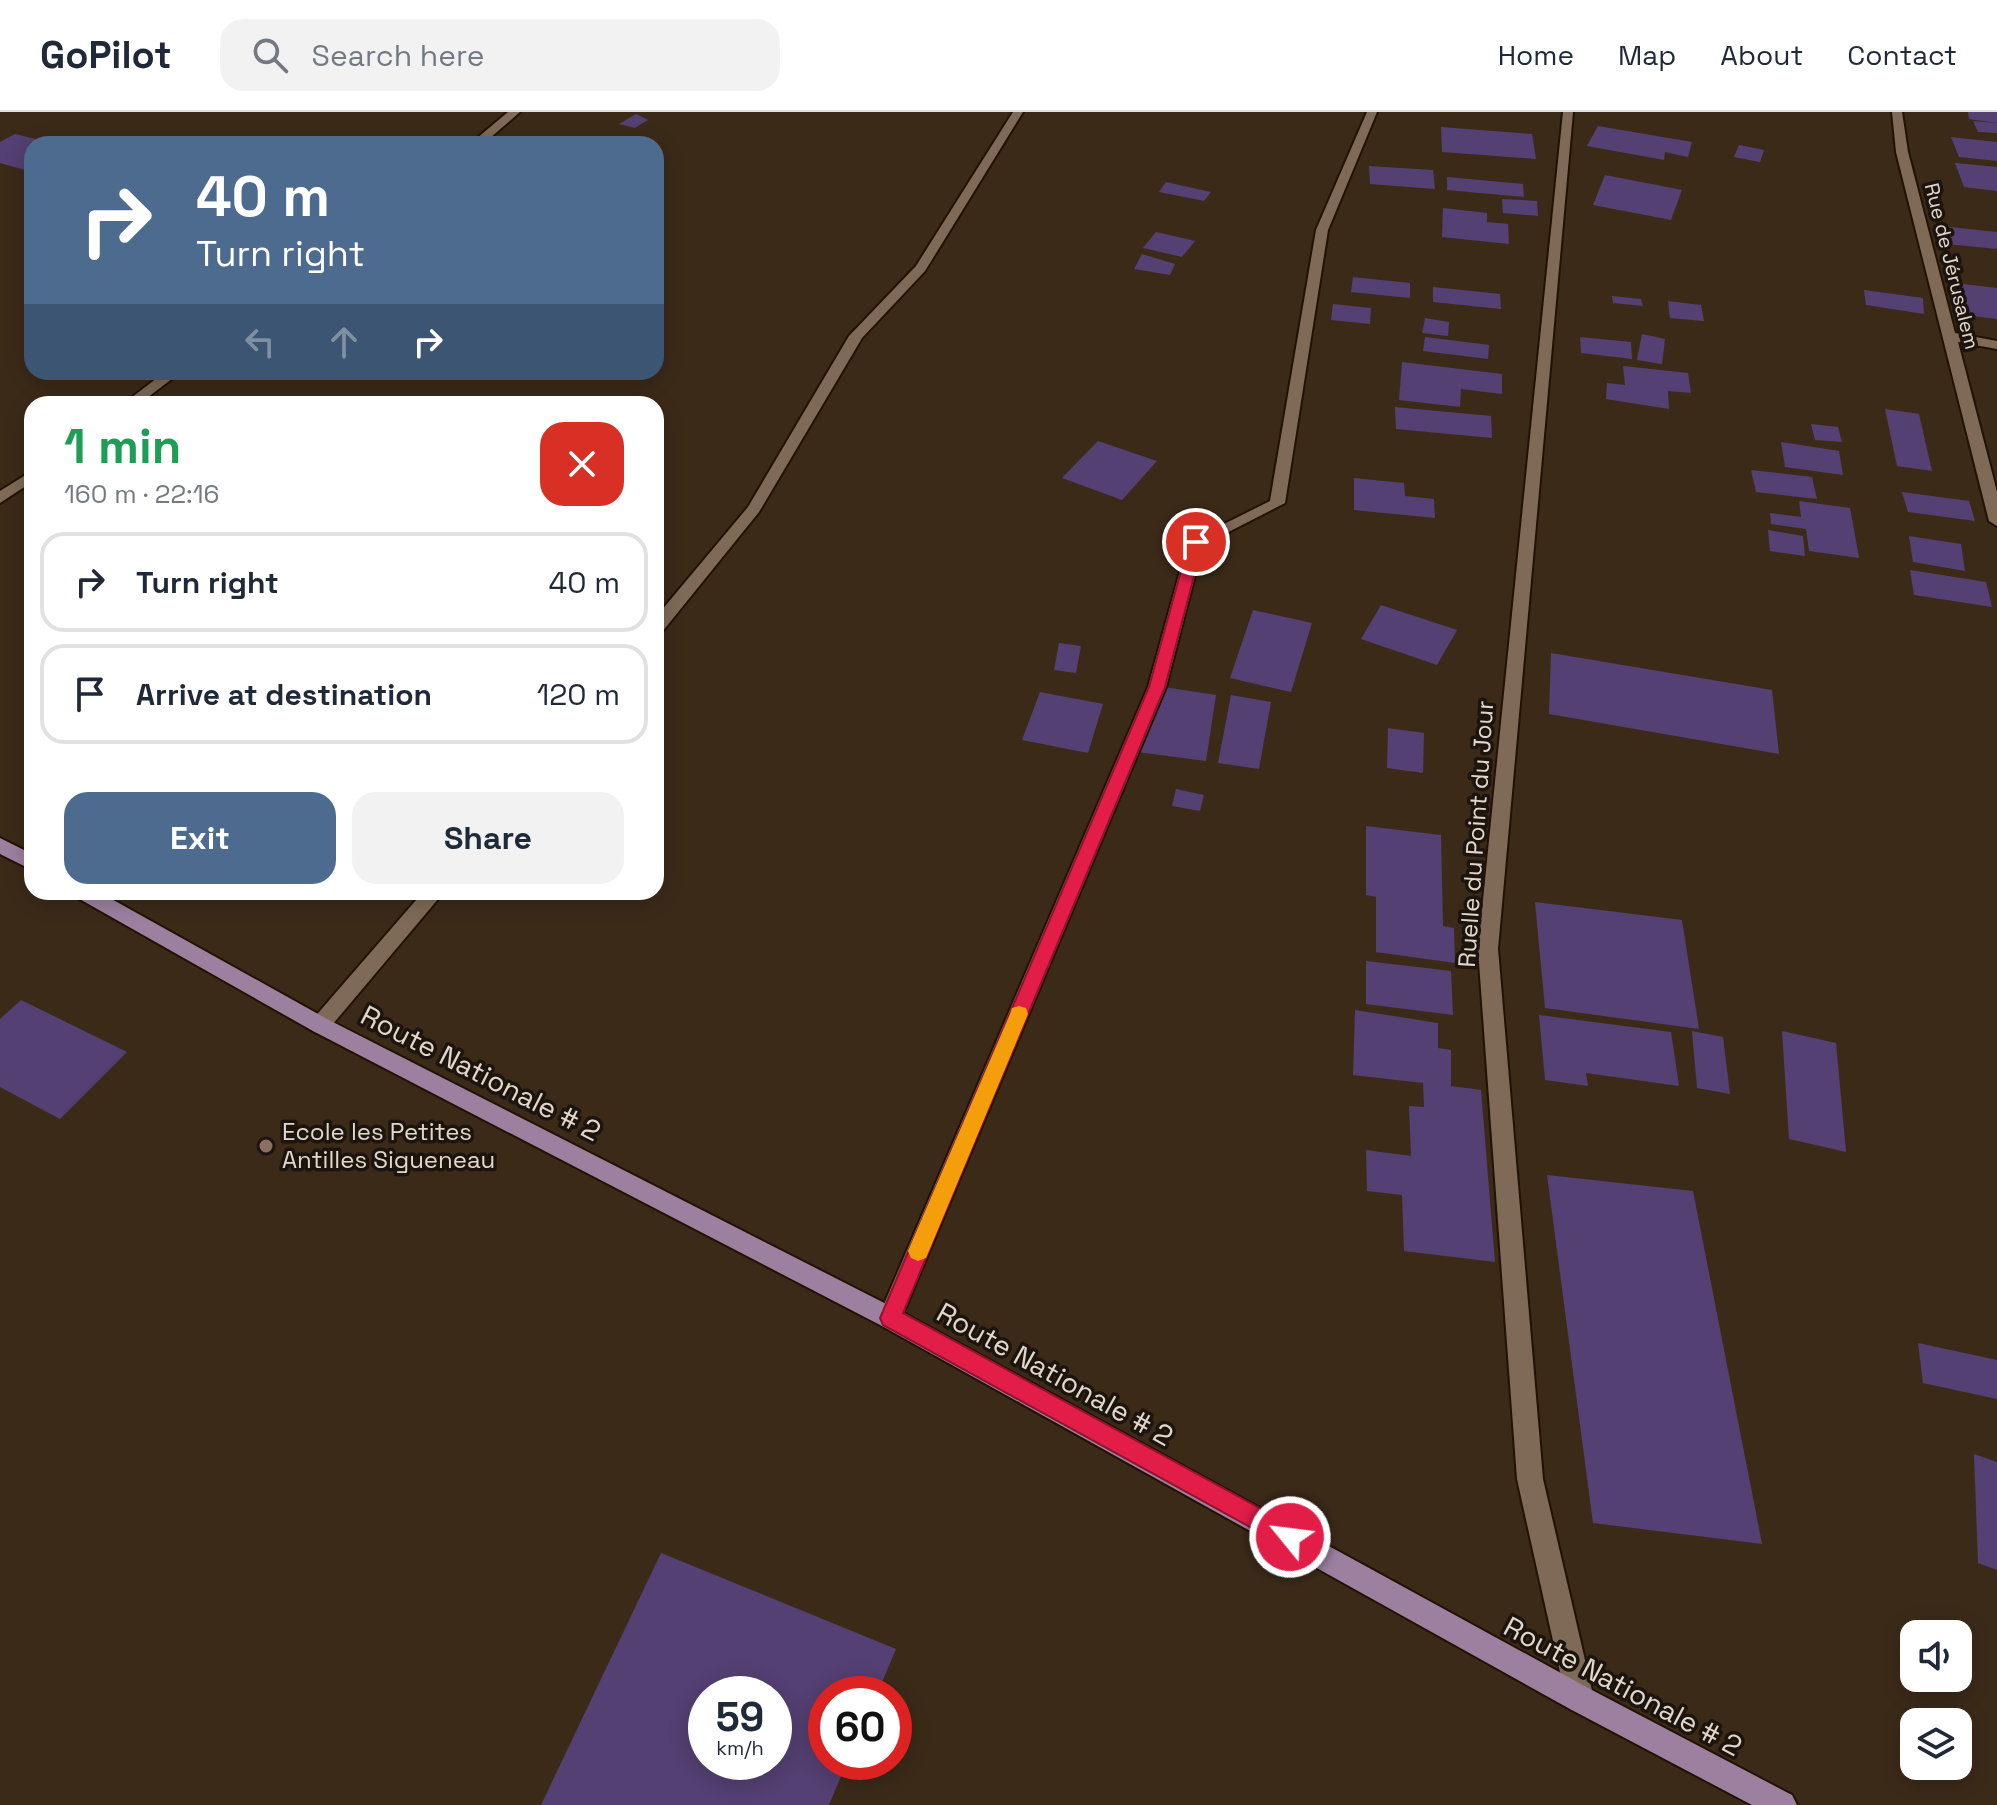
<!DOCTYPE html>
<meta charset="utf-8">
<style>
:root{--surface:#fff;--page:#f2f2f3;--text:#1f2937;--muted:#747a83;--line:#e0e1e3;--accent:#4c6b8f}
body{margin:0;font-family:"Space Grotesk",sans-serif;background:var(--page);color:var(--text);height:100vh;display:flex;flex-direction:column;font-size:30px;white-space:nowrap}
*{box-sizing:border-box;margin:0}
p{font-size:26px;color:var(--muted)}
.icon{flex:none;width:44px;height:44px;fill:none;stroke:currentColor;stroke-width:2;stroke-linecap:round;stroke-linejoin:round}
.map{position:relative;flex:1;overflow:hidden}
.side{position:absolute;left:24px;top:284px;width:640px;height:504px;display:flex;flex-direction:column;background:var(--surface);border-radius:24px;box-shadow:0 4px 20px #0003}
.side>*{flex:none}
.top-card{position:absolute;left:24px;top:24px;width:640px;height:244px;border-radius:24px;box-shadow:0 4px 20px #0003;background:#4c6b8f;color:#fff;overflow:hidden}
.buttons{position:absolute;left:1900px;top:1508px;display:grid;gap:16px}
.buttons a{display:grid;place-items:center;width:72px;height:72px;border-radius:16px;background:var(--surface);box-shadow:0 4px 20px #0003;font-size:40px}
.speed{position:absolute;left:688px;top:1564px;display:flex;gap:16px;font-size:40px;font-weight:700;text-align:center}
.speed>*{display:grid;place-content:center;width:104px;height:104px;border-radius:50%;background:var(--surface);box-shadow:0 4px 20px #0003;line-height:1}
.speed small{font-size:20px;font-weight:400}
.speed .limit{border:12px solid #d22;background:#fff;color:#111}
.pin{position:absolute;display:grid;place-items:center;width:68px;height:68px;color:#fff;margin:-34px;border:4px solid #fff;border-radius:50%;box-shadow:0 2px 8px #0007}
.me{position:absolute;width:88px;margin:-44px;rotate:299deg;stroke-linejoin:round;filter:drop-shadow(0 0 6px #0008)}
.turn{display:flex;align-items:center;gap:28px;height:168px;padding:0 40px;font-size:36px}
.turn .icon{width:104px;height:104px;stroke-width:2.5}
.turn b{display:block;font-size:56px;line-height:68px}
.lanes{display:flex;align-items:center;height:76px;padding:0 40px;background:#0003;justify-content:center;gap:40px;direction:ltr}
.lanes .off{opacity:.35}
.round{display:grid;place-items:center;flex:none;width:84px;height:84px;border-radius:24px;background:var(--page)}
.headline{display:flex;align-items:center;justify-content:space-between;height:136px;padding:0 40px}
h1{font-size:48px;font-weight:700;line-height:60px;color:#1e9e55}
.primary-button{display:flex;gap:16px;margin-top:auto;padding:16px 40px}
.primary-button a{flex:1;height:92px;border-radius:24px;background:var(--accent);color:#fff;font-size:32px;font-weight:700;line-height:92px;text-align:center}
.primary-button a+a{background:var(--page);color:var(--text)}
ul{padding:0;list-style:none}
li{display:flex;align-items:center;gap:24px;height:100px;margin:0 16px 12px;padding:0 24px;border:4px solid var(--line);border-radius:24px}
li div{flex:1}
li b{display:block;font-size:30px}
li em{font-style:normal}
header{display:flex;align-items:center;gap:48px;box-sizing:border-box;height:112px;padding:0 40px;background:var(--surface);border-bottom:2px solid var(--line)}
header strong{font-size:38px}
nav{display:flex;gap:44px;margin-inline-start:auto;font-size:28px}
.search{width:560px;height:72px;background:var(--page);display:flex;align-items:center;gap:20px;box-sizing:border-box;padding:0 28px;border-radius:24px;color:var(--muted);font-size:30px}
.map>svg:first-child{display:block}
</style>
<header>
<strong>GoPilot</strong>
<div class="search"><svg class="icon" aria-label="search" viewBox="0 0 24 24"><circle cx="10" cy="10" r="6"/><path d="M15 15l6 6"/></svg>Search here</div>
<nav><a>Home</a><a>Map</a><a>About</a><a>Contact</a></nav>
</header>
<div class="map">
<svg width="1997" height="1693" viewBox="0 0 1997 1693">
<rect width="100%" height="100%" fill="#3c2a19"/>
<!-- building -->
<g fill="#544073" fill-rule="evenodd">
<polygon points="1968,0 1997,0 1997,11 1969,7"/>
<polygon points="636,2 648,8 635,16 619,12"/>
<polygon points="1973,9 1997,11 1997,21 1978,20"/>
<polygon points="1598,14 1692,30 1688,45 1665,40 1664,48 1587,34"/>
<polygon points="1441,15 1532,22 1536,47 1442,40"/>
<polygon points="15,22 53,31 32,32 32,60 0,51 0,30"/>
<polygon points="1951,25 1997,30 1997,49 1959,45"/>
<polygon points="1739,33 1764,38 1760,50 1734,45"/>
<polygon points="1955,51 1997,55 1997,79 1964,75"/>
<polygon points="1369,54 1433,58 1435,77 1370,72"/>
<polygon points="1605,63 1682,78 1671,108 1593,93"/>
<polygon points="1447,65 1523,72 1524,85 1447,78"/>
<polygon points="1166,70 1211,80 1204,89 1159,80"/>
<polygon points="1502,87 1537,89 1538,104 1503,101"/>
<polygon points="1443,96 1487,101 1487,110 1508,112 1509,132 1442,125"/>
<polygon points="1940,114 1997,120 1997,137 1947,132"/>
<polygon points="1156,120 1195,129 1182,145 1143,136"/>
<polygon points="1142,142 1175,152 1170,163 1134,157"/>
<polygon points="1353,165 1410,171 1410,186 1351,180"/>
<polygon points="1955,171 1997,176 1997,207 1965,203"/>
<polygon points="1433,175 1500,182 1501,197 1433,190"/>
<polygon points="1864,178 1923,186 1924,202 1866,193"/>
<polygon points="1612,184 1641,187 1643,194 1613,191"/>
<polygon points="1668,189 1701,193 1704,209 1670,206"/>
<polygon points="1333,192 1371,196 1370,212 1331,208"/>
<polygon points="1425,206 1449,210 1448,224 1422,221"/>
<polygon points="1642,222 1665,227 1662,252 1637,248"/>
<polygon points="1425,225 1489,233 1488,247 1423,239"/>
<polygon points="1580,225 1631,230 1632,247 1581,241"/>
<polygon points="1402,250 1502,262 1502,282 1461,277 1460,295 1399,288"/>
<polygon points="1623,254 1688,261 1691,281 1668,279 1669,297 1606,287 1607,271 1625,273"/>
<polygon points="1395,295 1491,304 1492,326 1396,317"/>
<polygon points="1885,297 1919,302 1932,359 1897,354"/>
<polygon points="1811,312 1838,315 1842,330 1815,328"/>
<polygon points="1098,329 1157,349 1122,388 1062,366"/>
<polygon points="1781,330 1839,339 1843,363 1785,355"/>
<polygon points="1751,358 1812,365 1817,387 1756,380"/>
<polygon points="1354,366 1404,371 1405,384 1434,387 1435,406 1354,398"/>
<polygon points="1902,380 1969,389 1975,409 1908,400"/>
<polygon points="1799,389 1850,396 1859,446 1809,439 1806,417 1771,412 1770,401 1801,405"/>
<polygon points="1768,418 1803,424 1805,444 1770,439"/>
<polygon points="1909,424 1961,432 1965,459 1913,450"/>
<polygon points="1910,458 1986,470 1992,495 1914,483"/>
<polygon points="1381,493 1457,518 1437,553 1361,527"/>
<polygon points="1253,498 1312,511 1291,580 1230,566"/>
<polygon points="1059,531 1081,534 1076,561 1054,558"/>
<polygon points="1551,541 1772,578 1779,642 1549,602"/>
<polygon points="1150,573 1216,583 1206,649 1137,640"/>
<polygon points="1040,580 1103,592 1088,641 1022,628"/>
<polygon points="1231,583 1271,590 1259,657 1218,651"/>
<polygon points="1388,616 1424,621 1423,661 1387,656"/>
<polygon points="1176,677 1204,683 1200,699 1172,694"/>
<polygon points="1366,714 1441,723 1443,814 1454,816 1455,851 1376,840 1376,785 1366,783"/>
<polygon points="1535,790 1682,808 1699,917 1545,896"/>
<polygon points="1366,849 1451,859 1453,903 1366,892"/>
<polygon points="21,888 127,940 60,1007 0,975 0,907"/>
<polygon points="1355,898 1438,911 1438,936 1451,938 1451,974 1481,978 1495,1150 1404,1139 1402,1083 1367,1079 1366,1038 1411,1044 1409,994 1424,995 1423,971 1353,963"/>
<polygon points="1539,903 1671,920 1679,974 1586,961 1588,974 1545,968"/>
<polygon points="1692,919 1723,925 1730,982 1697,976"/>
<polygon points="1782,919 1836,931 1846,1040 1789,1027"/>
<polygon points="1547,1063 1693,1079 1762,1432 1593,1411"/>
<polygon points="1918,1231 1997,1248 1997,1287 1923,1271"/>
<polygon points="1974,1342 1997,1350 1997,1458 1978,1451"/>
<path d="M661 1441 896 1537 877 1582H826V1650H847L829 1693H541ZM706 1582H774V1650H706Z"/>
</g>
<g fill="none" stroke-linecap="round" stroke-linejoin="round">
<!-- street casing -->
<g stroke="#221203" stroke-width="4">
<g id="street">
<polygon points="508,0 520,0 483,32 470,32"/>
<polygon points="1013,0 1023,0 925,159 862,226 759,400 662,520 656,521 656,505 748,395 849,224 916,154"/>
<polygon points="1367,0 1377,0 1328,118 1285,391 1203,433 1166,575 898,1214 890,1217 882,1214 878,1206 1148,575 1188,430 1270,389 1316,118"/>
<polygon points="1563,0 1573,0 1498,837 1543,1367 1594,1587 1590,1597 1580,1601 1570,1597 1566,1587 1517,1367 1478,837"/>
<polygon points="1892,0 1902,0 1908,40 1955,221 1997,229 1997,237 1958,230 1997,380 1997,414 1989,409 1896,40"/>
<polygon points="165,260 181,260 139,292 123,292"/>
<polygon points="32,359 32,370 0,391 0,379"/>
<polygon points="423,780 444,780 327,919 320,922 313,919 310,913 313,907"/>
</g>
</g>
<!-- primary casing -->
<g stroke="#221203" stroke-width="4">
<g id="primary">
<polygon points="0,726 32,742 32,758 0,742"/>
<polygon points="73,780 99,780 327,907 898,1198 1590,1577 1792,1683 1797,1693 1752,1693 1570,1597 882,1214 313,919 76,785"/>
</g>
</g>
<!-- street -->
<use href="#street" fill="#7e6a57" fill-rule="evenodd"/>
<!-- primary -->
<use href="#primary" fill="#9d80a0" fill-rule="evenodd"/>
</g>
<!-- route -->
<polygon fill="#e11d48" stroke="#92132f" stroke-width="2" points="1196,425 1203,430 1165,575 903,1201 1298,1417 1302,1425 1298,1434 1290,1437 883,1213 880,1206 1149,575 1189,430"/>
<!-- slow -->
<polygon fill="#f59e0b" points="1019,894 1026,896 1028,902 929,1139 926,1146 918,1149 911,1146 908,1139 1010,902 1012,896"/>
<!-- markers -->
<circle fill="#8d6e63" stroke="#1c150d" stroke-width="3" cx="266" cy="1034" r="8"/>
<g text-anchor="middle" stroke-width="7" stroke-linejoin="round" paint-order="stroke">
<!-- far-street labels -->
<g font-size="20" fill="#e3d7cd" stroke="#1c150d">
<text transform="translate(1952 154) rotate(76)" y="7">Rue de Jérusalem</text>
</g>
<!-- street labels -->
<g font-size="24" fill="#e3d7cd" stroke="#1c150d">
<text transform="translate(1476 722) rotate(-86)" y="8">Ruelle du Point du Jour</text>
</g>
<!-- poi labels -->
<g font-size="24" fill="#e3d7cd" stroke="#1c150d" text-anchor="start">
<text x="282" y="1028">Ecole les Petites<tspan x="282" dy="28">Antilles Sigueneau</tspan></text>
</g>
<!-- near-street labels -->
<g font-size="28" fill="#e3d7cd" stroke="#1c150d">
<text transform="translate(481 961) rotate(27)" y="10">Route Nationale # 2</text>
<text transform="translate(1055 1262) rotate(29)" y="10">Route Nationale # 2</text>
<text transform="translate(1623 1574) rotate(28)" y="10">Route Nationale # 2</text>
</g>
</g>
</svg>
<div class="buttons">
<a><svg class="icon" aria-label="sound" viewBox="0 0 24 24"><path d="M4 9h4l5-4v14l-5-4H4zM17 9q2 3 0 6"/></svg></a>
<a><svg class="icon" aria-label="layers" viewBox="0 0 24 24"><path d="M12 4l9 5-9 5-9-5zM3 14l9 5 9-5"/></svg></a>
</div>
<div class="speed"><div>59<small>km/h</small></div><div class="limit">60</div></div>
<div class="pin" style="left:1196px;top:430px;background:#d93025"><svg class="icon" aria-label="arrive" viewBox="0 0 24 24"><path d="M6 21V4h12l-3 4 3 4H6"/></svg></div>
<svg class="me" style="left:1290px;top:1425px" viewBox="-20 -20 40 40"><circle r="17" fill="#e11d48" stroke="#fff" stroke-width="3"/><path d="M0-11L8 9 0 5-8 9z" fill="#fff"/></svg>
<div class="top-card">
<div class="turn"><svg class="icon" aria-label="right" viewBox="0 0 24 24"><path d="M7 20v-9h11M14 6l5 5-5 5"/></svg><div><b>40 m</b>Turn right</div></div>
<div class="lanes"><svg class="icon off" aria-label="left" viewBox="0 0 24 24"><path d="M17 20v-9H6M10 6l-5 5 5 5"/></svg><svg class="icon off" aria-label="ahead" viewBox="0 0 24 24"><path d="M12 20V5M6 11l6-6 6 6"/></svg><svg class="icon" aria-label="right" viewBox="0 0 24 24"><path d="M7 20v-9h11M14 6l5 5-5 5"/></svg></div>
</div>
<section class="side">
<div class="headline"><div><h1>1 min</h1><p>160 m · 22:16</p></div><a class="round" style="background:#d93025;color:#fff"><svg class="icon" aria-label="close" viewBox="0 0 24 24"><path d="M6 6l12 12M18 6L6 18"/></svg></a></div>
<ul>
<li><svg class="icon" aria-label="right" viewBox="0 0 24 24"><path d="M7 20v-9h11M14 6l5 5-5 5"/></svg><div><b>Turn right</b></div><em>40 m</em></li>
<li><svg class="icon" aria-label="arrive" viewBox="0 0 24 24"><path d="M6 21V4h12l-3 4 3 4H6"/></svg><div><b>Arrive at destination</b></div><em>120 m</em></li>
</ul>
<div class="primary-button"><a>Exit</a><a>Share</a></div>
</section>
</div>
